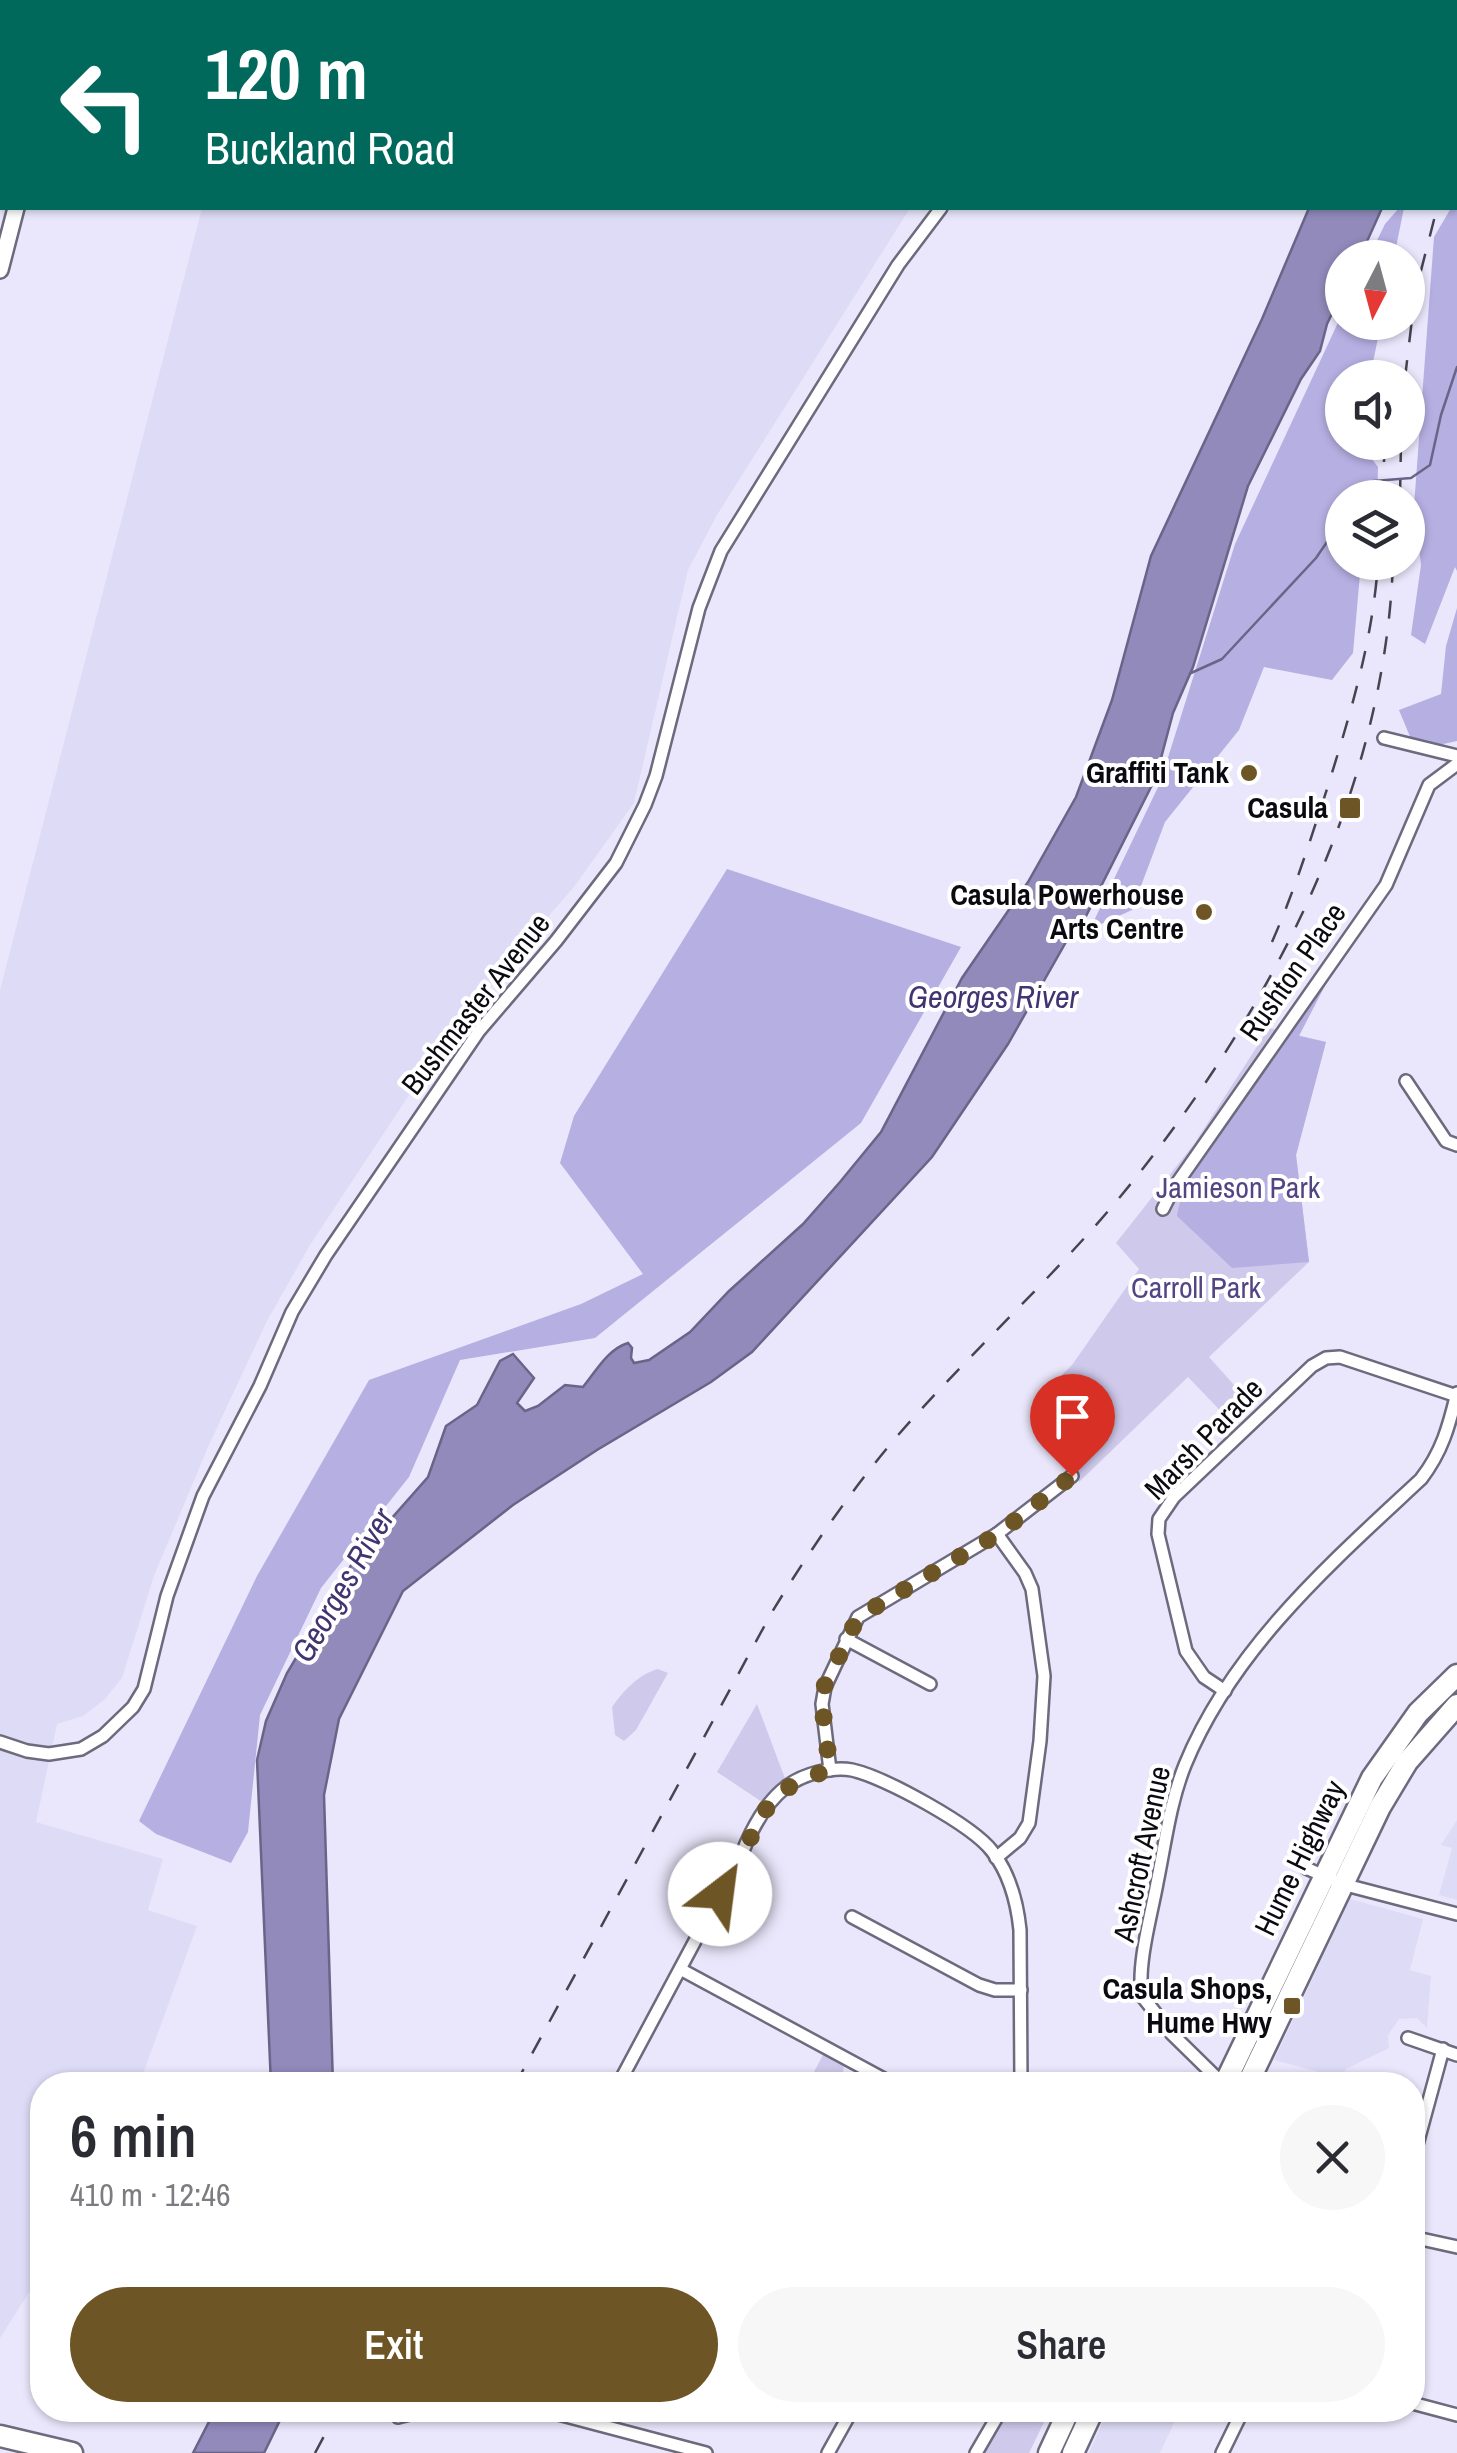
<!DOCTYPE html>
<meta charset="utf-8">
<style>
:root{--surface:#fff;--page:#f7f7f7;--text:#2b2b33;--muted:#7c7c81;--accent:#6d5526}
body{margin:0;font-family:"Archivo Narrow",sans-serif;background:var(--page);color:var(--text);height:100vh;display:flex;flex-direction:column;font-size:38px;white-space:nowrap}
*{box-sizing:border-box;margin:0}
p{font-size:32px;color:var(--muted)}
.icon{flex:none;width:55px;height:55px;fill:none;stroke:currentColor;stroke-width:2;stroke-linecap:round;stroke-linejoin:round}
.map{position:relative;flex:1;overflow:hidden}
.panel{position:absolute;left:30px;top:2072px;width:1395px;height:350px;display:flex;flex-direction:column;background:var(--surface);border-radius:40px;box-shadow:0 2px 8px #0004}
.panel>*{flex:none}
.guide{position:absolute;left:0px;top:0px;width:1458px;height:210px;box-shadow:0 2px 8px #0004;background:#00695c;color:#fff;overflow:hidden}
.needle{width:65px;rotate:186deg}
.buttons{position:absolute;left:1325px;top:240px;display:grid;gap:20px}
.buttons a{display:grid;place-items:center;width:100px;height:100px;border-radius:50%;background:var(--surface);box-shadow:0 2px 8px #0004;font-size:50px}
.pin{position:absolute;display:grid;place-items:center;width:85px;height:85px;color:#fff;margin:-102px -42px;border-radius:50% 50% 50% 0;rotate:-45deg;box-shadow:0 0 10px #0007}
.pin .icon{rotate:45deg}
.me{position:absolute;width:110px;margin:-55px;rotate:30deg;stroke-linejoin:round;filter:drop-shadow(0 0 8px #0008)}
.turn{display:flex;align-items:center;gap:35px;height:210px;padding:0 40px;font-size:45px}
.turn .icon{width:130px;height:130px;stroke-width:2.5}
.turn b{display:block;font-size:70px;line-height:85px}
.round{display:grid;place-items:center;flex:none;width:105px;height:105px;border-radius:52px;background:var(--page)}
.summary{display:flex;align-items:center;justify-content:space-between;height:170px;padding:0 40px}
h1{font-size:60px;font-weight:600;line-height:75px}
.cta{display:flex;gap:20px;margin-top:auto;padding:20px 40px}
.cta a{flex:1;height:115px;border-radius:60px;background:var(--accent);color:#fff;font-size:40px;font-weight:600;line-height:115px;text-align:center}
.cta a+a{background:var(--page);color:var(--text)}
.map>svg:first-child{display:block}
</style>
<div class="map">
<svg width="1457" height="2453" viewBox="0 0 1457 2453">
<rect width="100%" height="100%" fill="#eae7fc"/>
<!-- built -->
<g fill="#dedbf6">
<polygon points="255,0 1077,0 255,2"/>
<polygon points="202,208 910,208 717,515 688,570 634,803 574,887 497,975 425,1071 310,1245 267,1321 208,1447 154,1576 122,1678 104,1700 83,1716 57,1724 36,1822 163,1859 148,1910 197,1926 139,2085 42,2085 42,2272 0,2338 0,990"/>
<polygon points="1457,1820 1457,1900 1439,1895 1452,1848 1441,1845"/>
<polygon points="1350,1899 1423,1919 1410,1970 1431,1976 1427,2028 1417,2018 1399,2019 1388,2035 1389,2048 1346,2069 1341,2078 1274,2060"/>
<polygon points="1108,2410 1180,2410 1160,2453 1089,2453"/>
</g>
<!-- green -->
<g fill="#cfcaec">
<polygon points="1269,1028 1326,1042 1296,1155 1309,1262 1209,1357 1253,1406 1233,1424 1188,1377 1079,1482 1052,1385 1072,1365 1139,1269 1116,1243 1194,1144"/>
<path d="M658 1669 668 1673 636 1730 624 1741 615 1735 612 1707C623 1691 639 1674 658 1669Z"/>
<polygon points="757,1704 786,1781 762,1802 717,1772"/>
<polygon points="824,2053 844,2065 841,2085 807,2085"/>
<polygon points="1007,2410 1050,2410 1029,2453 982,2453"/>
</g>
<!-- forest -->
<g fill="#b6afe2">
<polygon points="1457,197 1457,571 1455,567 1425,644 1411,635 1421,565 1414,506 1434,237 1451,208 1455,208"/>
<polygon points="1399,208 1404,208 1394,257 1369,257 1385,224"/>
<polygon points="1342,314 1342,322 1381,323 1370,377 1342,378 1342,442 1360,443 1378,467 1377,497 1342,498 1342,562 1361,563 1353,653 1332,680 1264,667 1239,730 1165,822 1132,910 1090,929 1160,783 1235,544"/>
<polygon points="1457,608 1457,741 1439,745 1411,739 1399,710 1441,694 1446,646"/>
<polygon points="727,869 961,947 861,1123 595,1338 460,1360 409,1477 321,1588 260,1715 248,1832 231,1863 156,1834 139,1821 257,1576 369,1380 581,1304 643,1274 560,1163 574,1116"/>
<path d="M1329 978 1299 1036 1326 1042 1296 1155 1309 1262 1232 1268 1177 1216C1184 1175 1209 1145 1231 1112 1263 1067 1295 1022 1329 978Z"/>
</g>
<!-- water -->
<g fill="#928abb" stroke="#6a6488" stroke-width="2.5">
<path d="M1309 208H1382L1360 257 1342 258V293L1327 324 1320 351 1301 379 1248 486 1193 667 1173 713 1156 777 1081 926 1066 942 1008 1044 932 1157 752 1352 711 1382 597 1450 513 1505 403 1591 339 1719 324 1795 333 2085H271L257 1760 266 1721 287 1673 353 1562 428 1477 446 1426 477 1405 500 1361 513 1354 534 1378 517 1403 525 1411 538 1406 565 1385 583 1387C596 1371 608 1349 628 1343L632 1348 631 1358 634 1363 649 1360 690 1332 729 1291 803 1224 840 1182 881 1132 962 978 1028 882 1076 797 1112 700 1151 556 1262 319Z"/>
<polygon points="215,2410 285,2410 264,2453 193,2453"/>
</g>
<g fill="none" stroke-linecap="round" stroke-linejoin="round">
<!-- stream -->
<g stroke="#6a6488" stroke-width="2.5">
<polyline points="1354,498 1374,481 1411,478 1430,465 1441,415 1457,367"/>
<polyline points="1191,673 1222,659 1316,558 1342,520"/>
</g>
<!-- street casing -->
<g stroke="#6c6a7c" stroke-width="16">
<g id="street">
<polyline points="1098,2 1099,0"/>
<polyline points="1384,738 1457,756"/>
<polyline points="1406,1081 1446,1141 1457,1145"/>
<polyline points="1163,1209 1173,1189 1386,885 1429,785 1457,764"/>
<polyline points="846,1639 930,1684"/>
<polyline points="1225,1691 1204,1677 1186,1651 1158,1534 1159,1519 1174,1497 1312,1366 1326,1358 1340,1357 1457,1396"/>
<polyline points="0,1742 27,1751 49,1754 81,1749 103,1736 133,1707 144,1689 167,1596 203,1496 260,1386 292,1312 326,1255 479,1031 556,941 616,863 645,805 656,776 699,608 721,551 898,265 941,208"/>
<polyline points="830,1770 822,1704 825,1687 858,1617 997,1534 1072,1476"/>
<polyline points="996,1858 1020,1838 1029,1823 1040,1741 1044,1676 1032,1589 1025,1573 997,1534"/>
<polyline points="1306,1868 1342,1884 1457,1914"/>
<polyline points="852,1917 979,1985 995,1990 1021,1990"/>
<polyline points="682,1970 895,2085"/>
<polyline points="1408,2038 1457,2055"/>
<path d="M618 2085 720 1894 730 1887C741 1853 757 1809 786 1787 802 1774 833 1766 852 1770 884 1777 972 1825 992 1851 1010 1874 1017 1901 1020 1930L1021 2085"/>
<path d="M1224 2085 1172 2034 1142 1996C1137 1964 1151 1916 1157 1883 1165 1844 1170 1802 1185 1765 1233 1648 1331 1563 1421 1479 1442 1452 1449 1426 1457 1393"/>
<polyline points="1412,2163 1443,2049"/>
<polyline points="1412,2237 1457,2247"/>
<polyline points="1412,2403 1457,2415"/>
<polyline points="543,2410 706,2453"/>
<polyline points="398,2417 425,2410"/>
<polyline points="828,2453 852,2410"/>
<polyline points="976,2453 1001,2410"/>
<polyline points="1222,2453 1243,2410"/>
</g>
</g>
<!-- secondary casing -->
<g stroke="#6c6a7c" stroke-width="20">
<g id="secondary">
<polyline points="72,2 73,0"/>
<polyline points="0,270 16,208"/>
</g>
</g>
<!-- highway casing -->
<g stroke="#6c6a7c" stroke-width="25">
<g id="highway">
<polyline points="1224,2085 1372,1778 1418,1713 1457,1675"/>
<polyline points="1247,2085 1380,1807 1407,1762 1457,1705"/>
<polyline points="0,2436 72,2453"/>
<polyline points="1049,2453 1069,2410"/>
<polyline points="1073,2453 1093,2410"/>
</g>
</g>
<!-- street -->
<use href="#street" stroke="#fff" stroke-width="11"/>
<!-- secondary -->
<use href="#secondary" stroke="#fff" stroke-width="15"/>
<!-- highway -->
<use href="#highway" stroke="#fff" stroke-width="20"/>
<!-- rail -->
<g stroke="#46454f" stroke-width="2.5" stroke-dasharray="18 18" stroke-linecap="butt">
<polyline points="1455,114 1457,109"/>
<polyline points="1455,153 1457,148"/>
<polyline points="1405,378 1415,294 1437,208"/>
<polyline points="1382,498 1385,442"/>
<polyline points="1400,498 1401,442"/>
<path d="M1272 942C1294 892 1310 841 1327 789 1350 715 1373 640 1378 562"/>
<path d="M515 2085 772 1612C810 1550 851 1490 899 1434 970 1353 1051 1280 1120 1197 1266 1020 1385 795 1393 562"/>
<polyline points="315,2453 338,2410"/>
</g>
</g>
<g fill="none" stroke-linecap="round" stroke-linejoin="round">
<!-- route -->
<path stroke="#6d5526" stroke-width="18" stroke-dasharray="0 32.4" d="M720 1894C732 1885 734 1875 740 1861 764 1808 771 1787 830 1770L822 1704 824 1687 858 1617 998 1534 1072 1476"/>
</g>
<!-- markers -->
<g fill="#6d5526" stroke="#fff" stroke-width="4">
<circle cx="1249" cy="773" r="10"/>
<rect x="1338" y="796" width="24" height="24" rx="5"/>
<circle cx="1204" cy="912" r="10"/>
<rect x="1282" y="1996" width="20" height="20" rx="5"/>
</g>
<g text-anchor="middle" stroke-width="8" stroke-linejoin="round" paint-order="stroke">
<!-- poi labels -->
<g font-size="30" font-weight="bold" fill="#0b0a11" stroke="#fff" text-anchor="end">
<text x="1229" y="783">Graffiti Tank</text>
<text x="1328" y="818">Casula</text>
<text x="1184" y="905">Casula Powerhouse<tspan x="1184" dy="34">Arts Centre</tspan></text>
<text x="1272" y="1999">Casula Shops,<tspan x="1272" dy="34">Hume Hwy</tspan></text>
</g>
<!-- street labels -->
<g font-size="30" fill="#0b0a11" stroke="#fff">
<text transform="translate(1293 972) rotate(-55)" y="10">Rushton Place</text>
<text transform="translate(476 1004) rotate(-52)" y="10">Bushmaster Avenue</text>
<text transform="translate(1204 1439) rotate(-46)" y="10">Marsh Parade</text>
<text transform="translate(1142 1854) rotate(-78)" y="10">Ashcroft Avenue</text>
<text transform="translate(1300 1858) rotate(-64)" y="10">Hume Highway</text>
</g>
<!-- park labels -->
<g font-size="30" fill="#534584" stroke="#fff">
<text x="1238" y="1198">Jamieson Park</text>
<text x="1196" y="1298">Carroll Park</text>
</g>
<!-- water labels -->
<g font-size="32" font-style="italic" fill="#423371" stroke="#fff">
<text x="993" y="1008">Georges River</text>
<text transform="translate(343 1585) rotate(-60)" y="11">Georges River</text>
</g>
</g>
</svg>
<div class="buttons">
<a><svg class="needle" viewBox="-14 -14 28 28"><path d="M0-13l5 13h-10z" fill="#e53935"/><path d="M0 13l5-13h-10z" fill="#7c7c81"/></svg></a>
<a><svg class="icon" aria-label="sound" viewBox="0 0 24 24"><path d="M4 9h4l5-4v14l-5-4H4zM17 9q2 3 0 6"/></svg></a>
<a><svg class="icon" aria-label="layers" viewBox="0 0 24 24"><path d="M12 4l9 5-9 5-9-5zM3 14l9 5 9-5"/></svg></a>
</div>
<div class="pin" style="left:1072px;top:1476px;background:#d93025"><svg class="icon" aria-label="arrive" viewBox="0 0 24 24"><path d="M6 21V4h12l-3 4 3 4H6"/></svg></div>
<svg class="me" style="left:720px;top:1894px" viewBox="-20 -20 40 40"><circle r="19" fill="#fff"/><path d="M0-13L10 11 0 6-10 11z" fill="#6d5526"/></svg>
<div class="guide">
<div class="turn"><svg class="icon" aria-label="left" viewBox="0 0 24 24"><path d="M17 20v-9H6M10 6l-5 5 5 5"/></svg><div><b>120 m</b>Buckland Road</div></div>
</div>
<section class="panel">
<div class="summary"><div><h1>6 min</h1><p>410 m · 12:46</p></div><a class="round"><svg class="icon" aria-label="close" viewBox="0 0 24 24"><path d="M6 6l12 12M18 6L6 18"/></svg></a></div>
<div class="cta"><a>Exit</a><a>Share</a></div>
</section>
</div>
